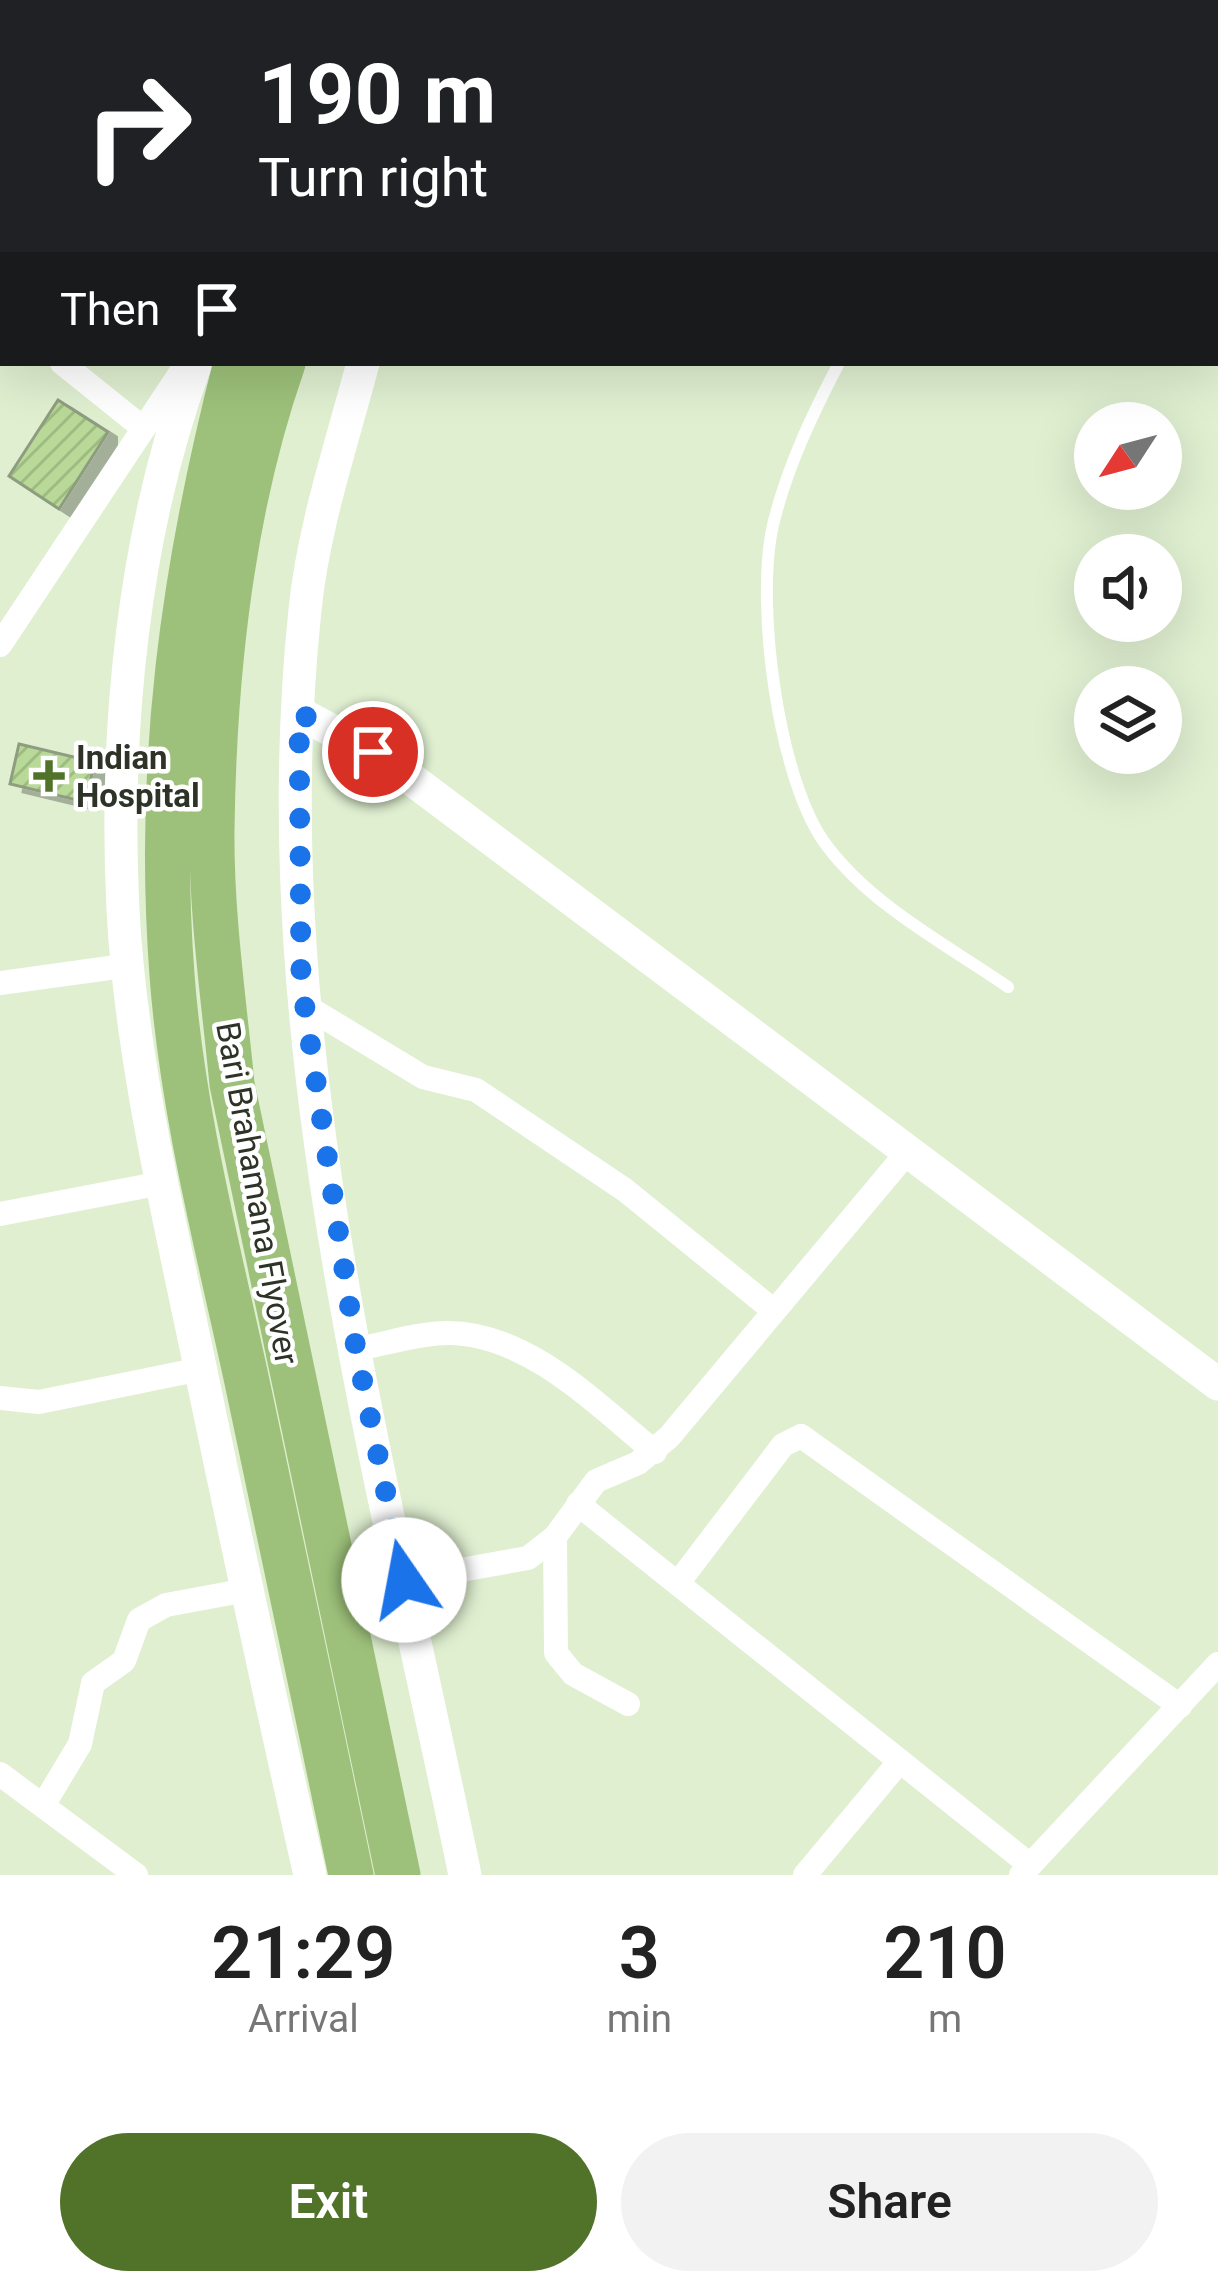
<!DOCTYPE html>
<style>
:root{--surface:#fff;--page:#f2f2f2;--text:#222;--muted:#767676;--accent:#507229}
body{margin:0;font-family:Roboto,sans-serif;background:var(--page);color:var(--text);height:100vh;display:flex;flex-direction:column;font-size:45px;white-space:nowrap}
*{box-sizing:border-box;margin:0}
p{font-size:39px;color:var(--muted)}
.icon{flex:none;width:66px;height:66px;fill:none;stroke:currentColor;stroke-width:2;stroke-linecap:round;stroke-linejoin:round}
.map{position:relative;height:1875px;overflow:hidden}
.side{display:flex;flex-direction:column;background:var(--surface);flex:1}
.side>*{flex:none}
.hud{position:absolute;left:0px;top:0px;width:1218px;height:366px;box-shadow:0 12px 48px #0002;background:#202124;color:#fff;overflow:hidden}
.needle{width:78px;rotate:234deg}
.controls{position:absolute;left:1074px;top:402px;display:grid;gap:24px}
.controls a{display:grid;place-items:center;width:108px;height:108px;border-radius:50%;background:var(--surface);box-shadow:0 12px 48px #0002;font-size:60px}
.pin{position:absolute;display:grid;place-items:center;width:102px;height:102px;color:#fff;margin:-51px;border:6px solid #fff;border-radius:50%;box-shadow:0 3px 12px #0007}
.me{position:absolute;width:132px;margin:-66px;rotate:348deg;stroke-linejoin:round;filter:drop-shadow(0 0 9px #0008)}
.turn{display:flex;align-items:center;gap:42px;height:252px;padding:0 60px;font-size:54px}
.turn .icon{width:156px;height:156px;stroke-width:2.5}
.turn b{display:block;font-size:84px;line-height:102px}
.then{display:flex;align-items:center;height:114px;padding:0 60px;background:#0003;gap:24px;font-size:45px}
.eta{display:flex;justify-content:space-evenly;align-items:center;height:204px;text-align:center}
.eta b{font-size:72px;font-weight:600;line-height:84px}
.cta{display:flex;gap:24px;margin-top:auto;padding:24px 60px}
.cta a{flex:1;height:138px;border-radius:72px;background:var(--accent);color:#fff;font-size:48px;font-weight:600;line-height:138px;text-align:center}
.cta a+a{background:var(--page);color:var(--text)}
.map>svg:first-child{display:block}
</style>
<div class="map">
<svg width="1218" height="1875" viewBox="0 0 1218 1875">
<defs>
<pattern id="building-hatch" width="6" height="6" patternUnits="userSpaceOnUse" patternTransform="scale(3)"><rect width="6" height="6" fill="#b8d997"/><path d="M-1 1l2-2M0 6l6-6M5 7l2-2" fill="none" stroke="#9ebb82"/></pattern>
<filter id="shadow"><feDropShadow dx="13" dy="8" stdDeviation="0" flood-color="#0004"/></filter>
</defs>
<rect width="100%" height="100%" fill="#dfefd0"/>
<!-- building -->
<g fill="url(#building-hatch)" stroke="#8e9d80" stroke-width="3" filter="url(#shadow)">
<polygon points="58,400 108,432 59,509 9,476"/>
<polygon points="19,744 95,762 85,802 10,784"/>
</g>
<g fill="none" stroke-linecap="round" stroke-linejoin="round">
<!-- lane -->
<g stroke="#fff" stroke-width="12">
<polyline points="1011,0 1015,3"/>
<polyline points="1191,3 1193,0"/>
<polyline points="1215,144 1218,146"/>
<path d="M839 363C812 415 787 467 773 525 755 603 778 782 827 846 872 906 947 945 1008 987"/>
</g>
<!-- street -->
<g stroke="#fff" stroke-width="24">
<polyline points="0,314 3,316"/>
<polyline points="62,363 143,428"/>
<polyline points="0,645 187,363"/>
<polyline points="0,983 131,965"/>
<polyline points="304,1005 423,1077 476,1090 625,1190 773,1310"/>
<polyline points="0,1214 162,1183"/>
<path d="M356 1349C386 1344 419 1333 448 1333 528 1333 597 1405 655 1452"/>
<polyline points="0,1398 39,1402 201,1369"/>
<polyline points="578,1504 1030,1865"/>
<polyline points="555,1537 556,1653 573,1674 628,1704"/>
<polyline points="404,1580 528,1558 555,1537 596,1481 638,1463 669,1437 910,1149"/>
<polyline points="678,1583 783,1445 801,1436 1180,1706"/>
<polyline points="0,1774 136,1875"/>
<polyline points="44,1804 80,1744 93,1683 124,1661 139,1620 166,1605 247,1590"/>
<polyline points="805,1875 900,1761"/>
<polyline points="1021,1875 1218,1664"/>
</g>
<!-- secondary -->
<g stroke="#fff" stroke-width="33">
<polyline points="349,3 350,0"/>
<polyline points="516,3 518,0"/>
<path d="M196 363C133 533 114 730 123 910 131 1064 173 1234 204 1386 238 1549 273 1712 310 1875"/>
<path d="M363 363C342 443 313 528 305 610 260 1036 380 1462 465 1875"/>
<polyline points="299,713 382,757 1218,1384"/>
</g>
<!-- highway -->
<g stroke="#9dc17a" stroke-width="45">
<polyline points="394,3 396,0"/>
<polyline points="445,3 447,0"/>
<path d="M236 363C183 568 156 763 172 975 182 1110 217 1244 246 1377 282 1543 316 1709 351 1875"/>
<path d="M283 363C231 511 214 674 212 830 211 914 224 1001 232 1084L398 1875"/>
</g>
</g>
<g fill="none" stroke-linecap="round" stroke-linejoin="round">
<!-- route -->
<polyline stroke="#1a73e8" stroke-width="21" stroke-dasharray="0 37.8" points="373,752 299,713 301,981 356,1349 404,1580"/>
</g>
<!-- markers -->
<path fill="#507229" stroke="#fff" stroke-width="4.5" d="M43 758h12v12h12v12h-12v12h-12v-12h-12v-12h12z"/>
<g text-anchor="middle" stroke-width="9" stroke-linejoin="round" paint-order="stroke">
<!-- poi labels -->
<g font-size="33" font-weight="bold" fill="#2d3327" stroke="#fff" text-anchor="start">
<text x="76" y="769">Indian<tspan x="76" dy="38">Hospital</tspan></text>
</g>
<!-- street labels -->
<g font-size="33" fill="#2d3327" stroke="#fff">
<text transform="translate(258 1193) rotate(80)" y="12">Bari Brahamana Flyover</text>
</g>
</g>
</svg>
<div class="controls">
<a><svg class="needle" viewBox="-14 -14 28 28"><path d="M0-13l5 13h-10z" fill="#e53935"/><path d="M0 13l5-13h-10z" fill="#767676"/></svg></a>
<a><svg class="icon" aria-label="sound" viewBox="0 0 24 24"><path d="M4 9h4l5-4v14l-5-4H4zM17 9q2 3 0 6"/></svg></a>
<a><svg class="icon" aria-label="layers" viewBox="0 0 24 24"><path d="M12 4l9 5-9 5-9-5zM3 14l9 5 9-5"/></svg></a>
</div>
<div class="pin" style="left:373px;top:752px;background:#d93025"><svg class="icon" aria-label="arrive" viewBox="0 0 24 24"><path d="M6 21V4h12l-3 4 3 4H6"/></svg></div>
<svg class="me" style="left:404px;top:1580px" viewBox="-20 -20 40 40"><circle r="19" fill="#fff"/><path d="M0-13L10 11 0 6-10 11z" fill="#1a73e8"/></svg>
<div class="hud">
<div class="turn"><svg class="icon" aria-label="right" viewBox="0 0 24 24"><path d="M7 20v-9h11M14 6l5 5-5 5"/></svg><div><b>190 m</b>Turn right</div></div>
<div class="then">Then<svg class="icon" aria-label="arrive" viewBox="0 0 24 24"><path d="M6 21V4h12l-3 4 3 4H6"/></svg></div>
</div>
</div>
<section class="side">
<div class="eta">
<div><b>21:29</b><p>Arrival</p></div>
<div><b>3</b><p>min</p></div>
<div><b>210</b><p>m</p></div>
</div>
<div class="cta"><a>Exit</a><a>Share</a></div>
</section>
